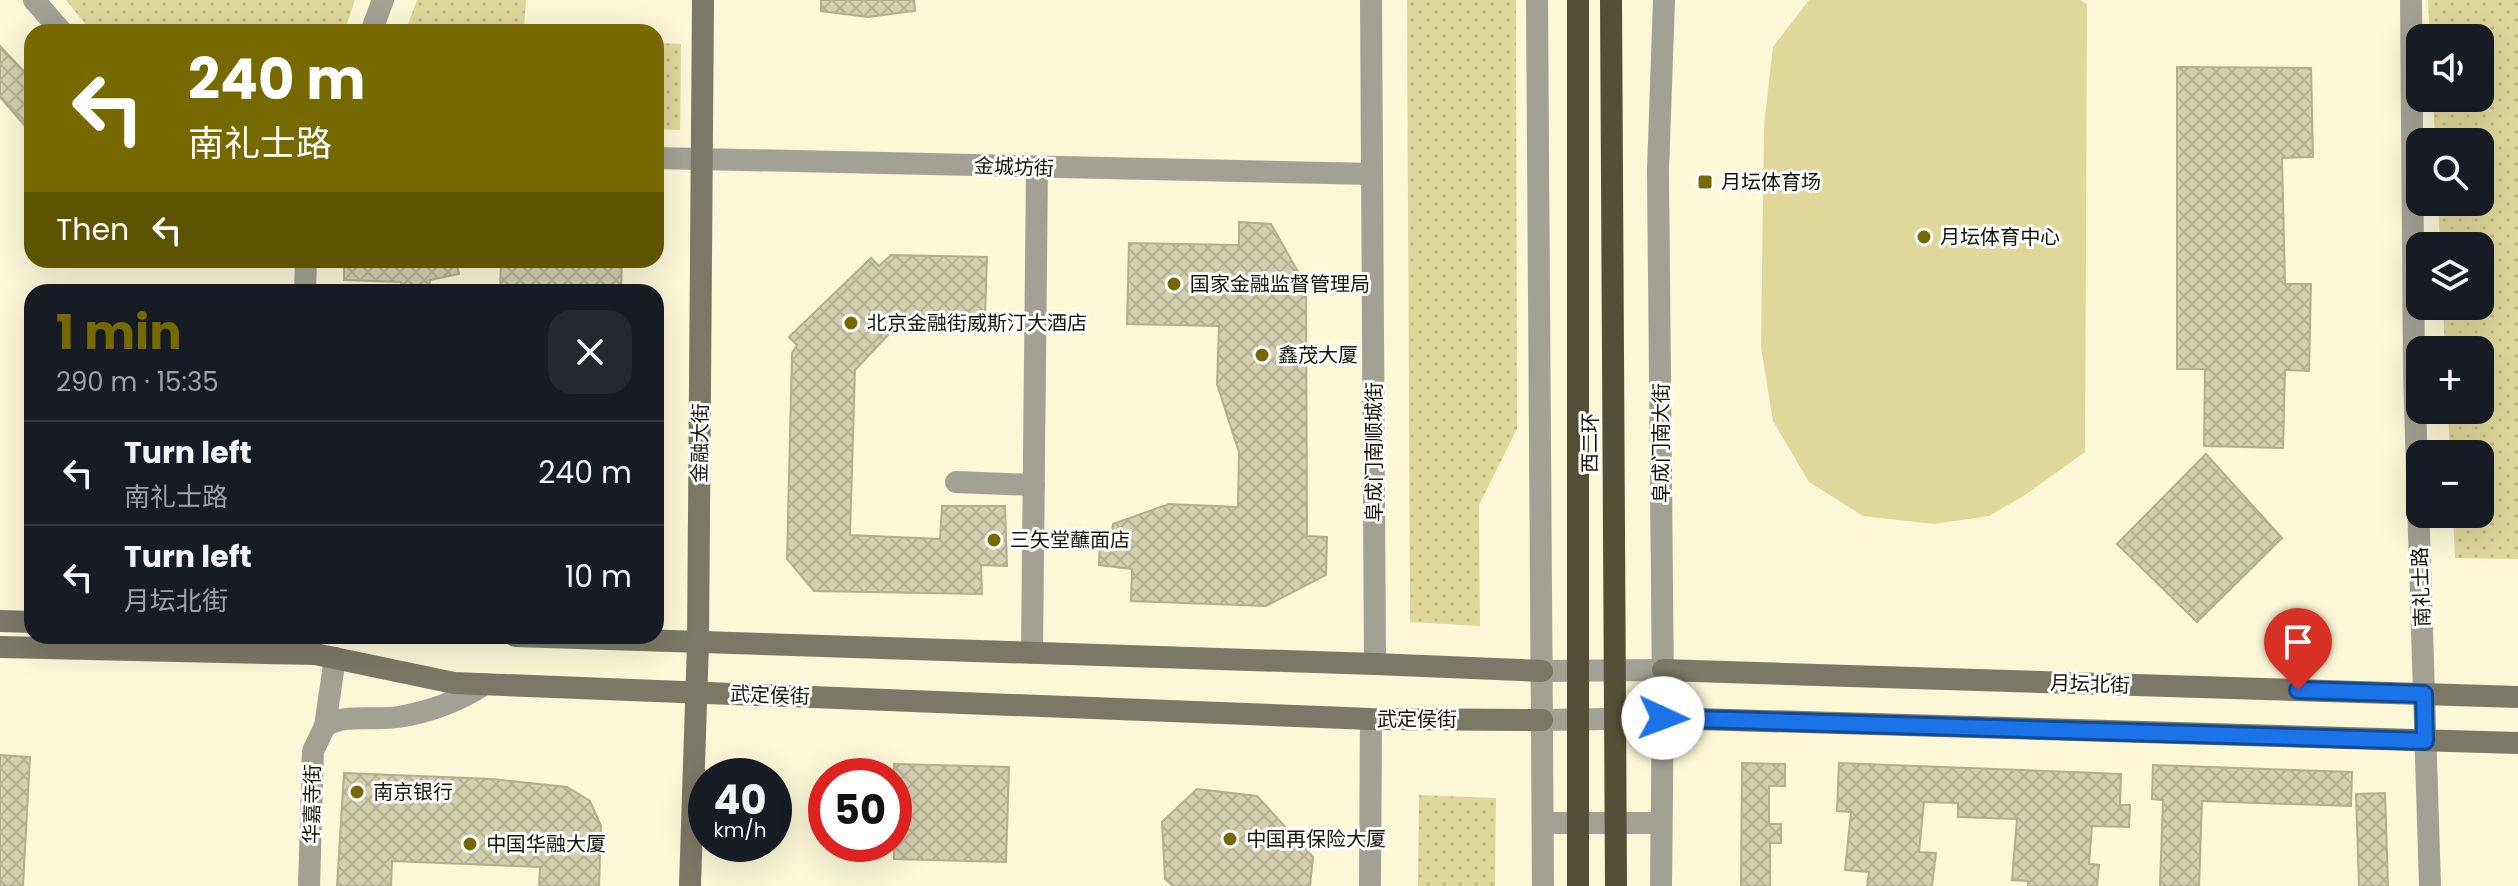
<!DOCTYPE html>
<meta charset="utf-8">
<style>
:root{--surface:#171b24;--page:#242831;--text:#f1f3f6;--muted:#9ea1a6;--line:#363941;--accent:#766900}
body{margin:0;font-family:Poppins,"Noto Sans SC",sans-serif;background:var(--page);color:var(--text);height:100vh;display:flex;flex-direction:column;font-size:30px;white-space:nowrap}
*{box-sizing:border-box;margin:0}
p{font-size:26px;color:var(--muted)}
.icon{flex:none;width:44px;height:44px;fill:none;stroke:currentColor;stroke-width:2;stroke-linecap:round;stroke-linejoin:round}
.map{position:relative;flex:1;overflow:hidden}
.details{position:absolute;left:24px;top:284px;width:640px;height:360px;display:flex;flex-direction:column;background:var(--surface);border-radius:24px;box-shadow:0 8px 32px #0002}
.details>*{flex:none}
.top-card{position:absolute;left:24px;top:24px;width:640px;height:244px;border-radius:24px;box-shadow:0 8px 32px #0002;background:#766900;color:#fff;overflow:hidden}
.buttons{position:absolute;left:2406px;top:24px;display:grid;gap:16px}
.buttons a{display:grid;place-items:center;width:88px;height:88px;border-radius:16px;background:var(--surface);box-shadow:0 8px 32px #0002;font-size:40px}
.speed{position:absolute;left:688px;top:758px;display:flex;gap:16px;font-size:40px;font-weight:700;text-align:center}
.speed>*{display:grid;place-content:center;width:104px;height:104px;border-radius:50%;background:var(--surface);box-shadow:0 8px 32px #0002;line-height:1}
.speed small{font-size:20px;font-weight:400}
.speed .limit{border:12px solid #d22;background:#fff;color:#111}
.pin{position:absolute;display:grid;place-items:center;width:68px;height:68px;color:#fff;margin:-82px -34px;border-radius:50% 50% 50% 0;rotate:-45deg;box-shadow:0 0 8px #0007}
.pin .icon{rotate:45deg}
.me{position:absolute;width:88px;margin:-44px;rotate:92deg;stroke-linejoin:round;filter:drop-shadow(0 0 6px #0008)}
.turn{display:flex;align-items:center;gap:28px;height:168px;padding:0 32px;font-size:36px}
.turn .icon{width:104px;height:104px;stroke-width:2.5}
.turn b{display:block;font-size:56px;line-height:68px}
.then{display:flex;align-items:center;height:76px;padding:0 32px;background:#0003;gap:16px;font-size:30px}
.round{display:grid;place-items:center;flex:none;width:84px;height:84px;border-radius:24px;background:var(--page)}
.headline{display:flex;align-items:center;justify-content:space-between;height:136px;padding:0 32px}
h1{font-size:48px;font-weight:700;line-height:60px;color:var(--accent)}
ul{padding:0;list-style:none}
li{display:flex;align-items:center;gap:24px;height:104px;padding:0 32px;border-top:2px solid var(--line)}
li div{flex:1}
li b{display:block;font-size:30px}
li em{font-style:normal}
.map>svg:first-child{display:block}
</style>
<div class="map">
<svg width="2518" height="886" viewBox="0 0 2518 886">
<defs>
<pattern id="grass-dots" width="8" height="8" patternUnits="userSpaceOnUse" patternTransform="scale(2)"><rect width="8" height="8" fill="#e0d79b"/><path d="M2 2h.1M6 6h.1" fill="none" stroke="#bfb884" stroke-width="1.8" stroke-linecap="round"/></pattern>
<pattern id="building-cross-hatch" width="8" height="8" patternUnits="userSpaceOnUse" patternTransform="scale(2)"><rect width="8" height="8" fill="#d3cfaf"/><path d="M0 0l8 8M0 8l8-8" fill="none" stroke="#b4b195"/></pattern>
</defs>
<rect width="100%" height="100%" fill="#fbf7d7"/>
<!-- grass -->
<g fill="url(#grass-dots)">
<polygon points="66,0 355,0 344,32 92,32"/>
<polygon points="417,0 526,0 524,32 405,32"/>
<polygon points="1407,0 1516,0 1517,429 1479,505 1480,626 1410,622"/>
<polygon points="2428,0 2518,0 2518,559 2455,558 2453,514 2480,514 2480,454 2450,454 2448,410 2480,410 2480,350 2445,350 2443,306 2480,306 2480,246 2440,246 2438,202 2480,202 2480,142 2435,142 2433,98 2480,98 2480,38 2430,38"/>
<polygon points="656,43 681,44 680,130 656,129"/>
<polygon points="1419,795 1496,798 1495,886 1418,886"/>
</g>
<!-- pitch -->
<polygon fill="#e0d79b" points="1809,0 2080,0 2087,4 2085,452 2025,495 1989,516 1934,524 1863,516 1809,482 1773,421 1761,347 1764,126 1773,47"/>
<!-- building -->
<g fill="url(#building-cross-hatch)" stroke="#b2ae8f" stroke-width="2">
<polygon points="821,0 914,0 915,11 868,17 821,11"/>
<polygon points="0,46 32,80 32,134 0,97"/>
<polygon points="2177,67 2311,68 2313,157 2282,158 2285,284 2311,284 2309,371 2285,370 2283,448 2204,446 2205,369 2177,369"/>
<polygon points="1239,222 1271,224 1306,286 1307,536 1327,537 1326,575 1266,606 1131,601 1132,569 1099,565 1100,533 1112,533 1113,524 1169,504 1238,507 1239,452 1217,384 1219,326 1127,324 1129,243 1239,245"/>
<polygon points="891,255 987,257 985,316 907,315 855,370 850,535 940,539 942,506 1005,506 1007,566 981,565 982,594 814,591 787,559 792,353 797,345 789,337 871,258 879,266"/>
<polygon points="344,260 456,260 459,274 430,280 429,292 402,292 401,282 344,280"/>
<polygon points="501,260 622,260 621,292 500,292"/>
<polygon points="2206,454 2282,538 2197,622 2117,544"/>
<polygon points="0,755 30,757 23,886 0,886"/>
<polygon points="1742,763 1785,764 1785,786 1769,786 1769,824 1781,824 1781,843 1770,843 1770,886 1741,886"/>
<polygon points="1839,763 2121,774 2120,805 2130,805 2129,827 2092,826 2089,864 2099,865 2097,886 2028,886 2028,881 2012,880 2017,819 1958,817 1958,803 1924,802 1919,852 1936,853 1932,886 1867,886 1869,872 1845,870 1851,812 1837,811"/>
<polygon points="894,764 1009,767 1006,862 894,859"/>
<polygon points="2153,765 2352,772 2351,806 2202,801 2199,886 2160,886 2163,800 2152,799"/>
<polygon points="344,773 492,779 567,787 590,801 601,826 599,886 539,886 540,867 392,861 391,886 337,886"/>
<polygon points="1197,789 1257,796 1313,857 1310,886 1173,886 1165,879 1162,822"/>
<polygon points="2385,793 2388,886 2359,886 2356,794"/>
</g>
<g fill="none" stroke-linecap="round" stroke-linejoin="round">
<!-- minor -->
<g stroke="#a3a194" stroke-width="22">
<polyline points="956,482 1034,485"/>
<polyline points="1032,653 1037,167"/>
</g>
<!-- tertiary -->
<g stroke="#a3a194" stroke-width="22">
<polyline points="34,0 62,32"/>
<polyline points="1371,0 1375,664"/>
<polyline points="1537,0 1543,886"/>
<polyline points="2411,0 2414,373 2430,886"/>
<polyline points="371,32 383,0"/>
<polyline points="656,158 1372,174"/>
<polyline points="305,292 306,260"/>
<polyline points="1542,671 1663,670"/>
<polyline points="1542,720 1663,718"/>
<path d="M325 726C347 713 373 721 398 717 430 712 459 701 485 684"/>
<polyline points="1544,823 1661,823"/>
<polyline points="309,886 313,751 325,726 335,658"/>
<polyline points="1370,886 1371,719"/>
<polyline points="1661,886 1663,693 1658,171 1664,0"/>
</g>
<!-- secondary -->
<g stroke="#7b7965" stroke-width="22">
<polyline points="0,621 32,622"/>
<polyline points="515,636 1375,664 1542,671"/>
<polyline points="0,647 315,654 454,683 1371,719 1542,720"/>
<polyline points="1663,670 2518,697"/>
<polyline points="1663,718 2518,743"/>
<polyline points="690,886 698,643 703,0"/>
</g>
<!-- trunk -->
<g stroke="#545037" stroke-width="22">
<polyline points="1578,0 1578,886"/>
<polyline points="1611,0 1616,886"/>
</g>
</g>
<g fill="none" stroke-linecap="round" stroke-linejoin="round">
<!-- route casing -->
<g stroke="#114b97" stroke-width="20">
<polyline id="route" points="1663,718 2425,741 2424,694 2298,690"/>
</g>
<!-- route -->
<use href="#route" stroke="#1a73e8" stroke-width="14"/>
</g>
<!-- markers -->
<g fill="#766900" stroke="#fff" stroke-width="3">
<rect x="1697" y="174" width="16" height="16" rx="4"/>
<circle cx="1924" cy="237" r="8"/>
<circle cx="1174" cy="284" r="8"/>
<circle cx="851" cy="323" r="8"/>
<circle cx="1262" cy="355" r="8"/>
<circle cx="994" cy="540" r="8"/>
<circle cx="357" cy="792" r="8"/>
<circle cx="1230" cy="839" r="8"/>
<circle cx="470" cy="844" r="8"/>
</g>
<g text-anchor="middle" stroke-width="6" stroke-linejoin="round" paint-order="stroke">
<!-- street labels -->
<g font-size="20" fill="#151408" stroke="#fff">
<text transform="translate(1014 167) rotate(2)" y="7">金城坊街</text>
<text transform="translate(700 443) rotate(-89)" y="7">金融大街</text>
<text transform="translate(1590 443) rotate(-90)" y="7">西二环</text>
<text transform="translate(1661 443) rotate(-90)" y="7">阜成门南大街</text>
<text transform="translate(1374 452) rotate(-90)" y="7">阜成门南顺城街</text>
<text transform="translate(2421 587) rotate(-92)" y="7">南礼士路</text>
<text transform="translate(2090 684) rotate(2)" y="7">月坛北街</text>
<text transform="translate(770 695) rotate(2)" y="7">武定侯街</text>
<text x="1417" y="726">武定侯街</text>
<text transform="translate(312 804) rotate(-89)" y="7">华嘉寺街</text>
</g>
<!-- poi labels -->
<g font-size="20" fill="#151408" stroke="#fff" text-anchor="start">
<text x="1721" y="189">月坛体育场</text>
<text x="1940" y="244">月坛体育中心</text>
<text x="1190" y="291">国家金融监督管理局</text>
<text x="867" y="330">北京金融街威斯汀大酒店</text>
<text x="1278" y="362">鑫茂大厦</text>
<text x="1010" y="547">三矢堂蘸面店</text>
<text x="373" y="799">南京银行</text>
<text x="1246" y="846">中国再保险大厦</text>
<text x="486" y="851">中国华融大厦</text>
</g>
</g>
</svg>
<div class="buttons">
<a><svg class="icon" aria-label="sound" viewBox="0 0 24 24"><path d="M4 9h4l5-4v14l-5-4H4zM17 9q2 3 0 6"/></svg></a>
<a><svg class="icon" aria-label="search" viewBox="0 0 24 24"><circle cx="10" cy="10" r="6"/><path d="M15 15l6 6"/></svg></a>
<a><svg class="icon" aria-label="layers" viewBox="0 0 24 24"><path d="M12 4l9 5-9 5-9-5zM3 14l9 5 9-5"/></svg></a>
<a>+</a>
<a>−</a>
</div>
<div class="speed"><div>40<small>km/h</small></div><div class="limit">50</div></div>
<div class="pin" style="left:2298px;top:690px;background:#d93025"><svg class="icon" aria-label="arrive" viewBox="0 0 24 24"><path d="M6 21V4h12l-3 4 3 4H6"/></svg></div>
<svg class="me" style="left:1663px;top:718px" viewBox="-20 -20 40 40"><circle r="19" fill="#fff"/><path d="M0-13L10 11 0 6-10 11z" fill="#1a73e8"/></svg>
<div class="top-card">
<div class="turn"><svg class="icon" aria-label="left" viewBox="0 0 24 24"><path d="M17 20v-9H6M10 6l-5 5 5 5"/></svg><div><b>240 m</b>南礼士路</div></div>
<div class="then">Then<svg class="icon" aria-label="left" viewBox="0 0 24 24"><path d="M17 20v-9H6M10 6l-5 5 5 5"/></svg></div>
</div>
<section class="details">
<div class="headline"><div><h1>1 min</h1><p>290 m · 15:35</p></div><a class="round"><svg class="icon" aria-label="close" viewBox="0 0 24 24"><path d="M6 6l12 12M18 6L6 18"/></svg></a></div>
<ul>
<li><svg class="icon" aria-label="left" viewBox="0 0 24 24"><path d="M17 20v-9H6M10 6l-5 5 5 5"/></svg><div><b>Turn left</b><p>南礼士路</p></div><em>240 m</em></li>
<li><svg class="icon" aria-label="left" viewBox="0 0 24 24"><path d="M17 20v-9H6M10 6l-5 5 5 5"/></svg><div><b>Turn left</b><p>月坛北街</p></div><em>10 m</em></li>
</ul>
</section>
</div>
